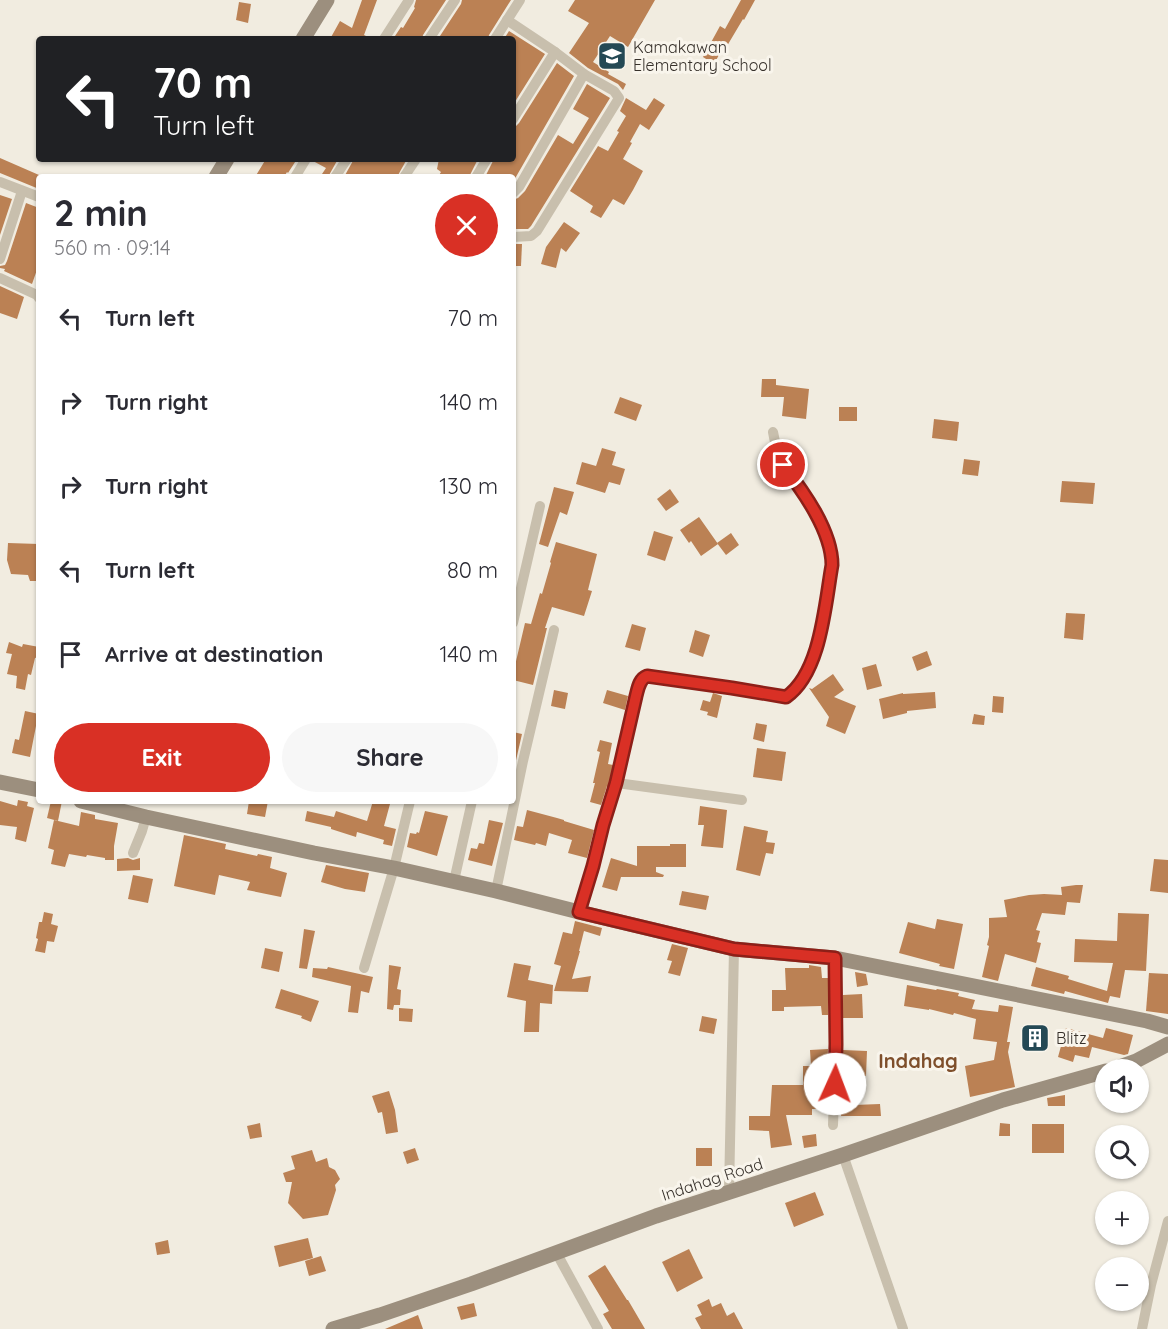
<!DOCTYPE html>
<meta charset="utf-8">
<style>
:root{--surface:#fff;--page:#f7f7f7;--text:#2b2b33;--muted:#7c7c81;--accent:#d93025}
body{margin:0;font-family:Quicksand,sans-serif;background:var(--page);color:var(--text);height:100vh;display:flex;flex-direction:column;font-size:22px;white-space:nowrap}
*{box-sizing:border-box;margin:0}
p{font-size:20px;color:var(--muted)}
.icon{flex:none;width:33px;height:33px;fill:none;stroke:currentColor;stroke-width:2;stroke-linecap:round;stroke-linejoin:round}
.map{position:relative;flex:1;overflow:hidden}
.details{position:absolute;left:36px;top:174px;width:480px;height:630px;display:flex;flex-direction:column;background:var(--surface);border-radius:6px;box-shadow:0 2px 4px #0004}
.details>*{flex:none}
.banner{position:absolute;left:36px;top:36px;width:480px;height:126px;border-radius:6px;box-shadow:0 2px 4px #0004;background:#202124;color:#fff;overflow:hidden}
.controls{position:absolute;left:1095px;top:1059px;display:grid;gap:12px}
.controls a{display:grid;place-items:center;width:54px;height:54px;border-radius:50%;background:var(--surface);box-shadow:0 2px 4px #0004;font-size:30px}
.pin{position:absolute;display:grid;place-items:center;width:51px;height:51px;color:#fff;margin:-26px;border:3px solid #fff;border-radius:50%;box-shadow:0 2px 6px #0007}
.me{position:absolute;width:66px;margin:-33px;rotate:2deg;stroke-linejoin:round;filter:drop-shadow(0 0 4px #0008)}
.turn{display:flex;align-items:center;gap:21px;height:126px;padding:0 18px;font-size:27px}
.turn .icon{width:78px;height:78px;stroke-width:2.5}
.turn b{display:block;font-size:42px;line-height:51px}
.round{display:grid;place-items:center;flex:none;width:63px;height:63px;border-radius:32px;background:var(--page)}
.head{display:flex;align-items:center;justify-content:space-between;height:102px;padding:0 18px}
h1{font-size:36px;font-weight:700;line-height:45px}
.cta{display:flex;gap:12px;margin-top:auto;padding:12px 18px}
.cta a{flex:1;height:69px;border-radius:36px;background:var(--accent);color:#fff;font-size:24px;font-weight:700;line-height:69px;text-align:center}
.cta a+a{background:var(--page);color:var(--text)}
ul{padding:0;list-style:none}
li{display:flex;align-items:center;gap:18px;height:84px;padding:0 18px}
li div{flex:1}
li b{display:block;font-size:22px}
li em{font-style:normal}
.map>svg:first-child{display:block}
</style>
<div class="map">
<svg width="1168" height="1329" viewBox="0 0 1168 1329">
<rect width="100%" height="100%" fill="#f1ece0"/>
<!-- building -->
<g fill="#bb8154">
<polygon points="362,0 377,0 364,35 372,39 330,39 340,21 352,28"/>
<polygon points="416,0 446,0 423,35 422,39 393,39 401,27 403,28 415,8 414,7"/>
<polygon points="462,0 511,0 489,35 488,39 438,39 461,4"/>
<polygon points="575,0 655,0 628,47 610,36 593,62 609,72 608,74 626,84 623,90 618,84 588,68 569,53 589,23 568,11"/>
<polygon points="741,0 755,0 744,20 743,19 727,46 725,44 714,64 703,57 720,26 725,29"/>
<polygon points="239,2 251,4 248,23 236,20"/>
<polygon points="509,31 545,54 513,105 513,39 504,39"/>
<polygon points="557,63 574,76 513,182 513,177 485,177 494,159 513,159 513,129 519,123"/>
<polygon points="587,84 610,98 531,226 528,229 513,229 513,200 518,198 525,191 558,135 573,144 589,118 573,109"/>
<polygon points="626,98 646,110 654,98 665,105 649,130 640,124 630,142 632,143 623,159 643,171 633,190 624,205 613,199 601,218 590,212 593,206 570,191 598,146 608,151 619,132 617,131 626,116 620,111"/>
<polygon points="0,158 39,175 39,189 0,173"/>
<polygon points="266,159 297,159 288,173 287,172 284,177 255,177"/>
<polygon points="313,159 338,159 328,177 320,177 326,168 313,161"/>
<polygon points="354,159 407,159 397,177 344,177"/>
<polygon points="439,159 478,159 469,177 438,177 441,172 437,169"/>
<polygon points="0,195 12,199 0,235"/>
<polygon points="26,203 39,208 39,264 32,284 4,271 5,269 0,268 0,266 5,265 7,261"/>
<polygon points="564,222 580,233 566,252 561,248 556,268 541,264 546,247"/>
<polygon points="513,244 522,244 521,266 513,266"/>
<polygon points="0,286 24,297 17,319 0,313"/>
<polygon points="762,379 776,379 776,385 809,389 806,419 782,416 784,397 761,397"/>
<polygon points="620,397 642,405 636,421 614,413"/>
<rect x="839" y="407" width="18" height="14"/>
<polygon points="934,419 959,422 957,441 932,438"/>
<polygon points="602,448 616,452 612,465 625,469 620,485 609,482 605,493 576,484 582,462 596,466"/>
<polygon points="964,459 980,461 978,476 962,474"/>
<polygon points="1062,481 1095,483 1093,504 1060,502"/>
<polygon points="554,487 574,492 567,515 560,512 548,547 539,544"/>
<polygon points="670,489 679,502 666,511 657,499"/>
<polygon points="699,517 718,544 701,556 691,541 689,543 680,530"/>
<polygon points="654,531 673,537 665,561 647,555"/>
<polygon points="731,533 739,545 726,555 717,543"/>
<polygon points="556,542 597,554 588,590 592,591 584,616 552,607 545,628 547,628 533,685 513,680 513,674 525,623 531,624 540,593 542,594 551,563 550,562"/>
<polygon points="8,543 39,544 39,581 30,581 28,575 11,574 7,560"/>
<polygon points="1066,613 1085,614 1083,640 1064,638"/>
<polygon points="632,624 646,628 640,651 625,647"/>
<polygon points="695,630 710,635 703,657 689,652"/>
<polygon points="9,642 22,647 23,644 39,647 39,657 35,658 31,675 28,674 25,690 16,688 17,676 7,674 12,654 6,653"/>
<polygon points="927,651 932,665 917,671 912,657"/>
<polygon points="876,664 882,686 867,690 862,668"/>
<polygon points="833,674 844,690 834,697 856,706 845,734 826,726 829,717 809,688 812,689"/>
<polygon points="554,690 568,693 565,709 551,706"/>
<polygon points="607,690 628,696 625,710 603,703"/>
<polygon points="935,692 936,708 907,711 907,713 883,719 879,699 903,693 903,694"/>
<polygon points="713,693 722,696 717,718 707,715 708,712 700,710 703,700 710,702"/>
<polygon points="993,696 1004,697 1003,713 992,712"/>
<polygon points="25,711 39,714 39,727 36,726 30,757 12,753 15,739 19,740"/>
<polygon points="974,714 985,716 984,725 972,724"/>
<polygon points="756,723 767,725 764,742 753,739"/>
<polygon points="513,732 522,734 514,769 513,769"/>
<polygon points="600,740 612,743 608,764 613,765 610,781 608,787 607,786 601,805 590,802 595,783 593,783 600,752 597,751"/>
<polygon points="757,748 786,752 782,781 753,777"/>
<polygon points="18,800 28,802 27,806 34,808 26,842 15,839 17,827 0,825 0,801 17,806"/>
<polygon points="51,801 62,801 58,821 47,818"/>
<polygon points="249,801 268,801 265,817 247,814"/>
<polygon points="373,801 381,801 390,804 384,826 396,829 392,846 383,844 384,840 357,832 356,837 331,829 331,827 305,821 307,811 334,817 336,811 367,821"/>
<polygon points="700,806 727,810 723,848 701,846 704,825 698,825"/>
<polygon points="527,810 557,818 564,820 564,821 594,830 587,858 568,853 572,840 549,833 546,846 536,843 535,845 514,840 517,826 523,827"/>
<polygon points="425,811 448,816 437,856 407,847 410,833 416,834 417,832 419,833"/>
<polygon points="81,812 95,815 95,819 118,823 114,846 114,860 105,860 105,858 87,855 86,857 69,854 65,867 51,864 54,850 48,848 54,820 79,826"/>
<polygon points="489,820 503,823 492,866 468,860 471,848 477,849 479,843 484,844"/>
<polygon points="744,826 768,831 766,842 775,843 773,854 766,853 760,876 736,870"/>
<polygon points="184,835 226,844 225,849 257,856 258,854 272,857 270,868 287,873 281,897 247,890 250,882 219,875 215,895 174,886"/>
<polygon points="670,844 686,844 686,867 656,867 656,872 664,875 663,877 621,877 617,891 602,887 611,858 637,866 637,846 670,846"/>
<polygon points="128,858 133,860 140,858 140,870 117,871 117,859"/>
<polygon points="1154,859 1168,860 1168,893 1150,891"/>
<polygon points="326,865 369,873 365,892 345,889 321,882"/>
<polygon points="133,875 153,879 148,903 128,899"/>
<polygon points="1076,885 1083,885 1080,903 1067,902 1065,915 1042,913 1036,930 1040,931 1037,942 1041,943 1036,963 1005,954 998,981 982,977 989,946 987,945 989,937 989,918 1007,917 1004,900 1029,895 1044,894 1062,895 1061,887"/>
<polygon points="682,891 709,896 706,910 679,905"/>
<polygon points="44,912 53,914 51,924 58,926 54,942 47,941 45,953 35,951 38,939 36,938 39,922 42,922"/>
<polygon points="1118,913 1149,914 1146,971 1125,970 1120,998 1110,996 1108,1003 1065,991 1064,994 1031,986 1036,967 1069,976 1068,979 1107,991 1113,963 1074,962 1075,939 1117,941"/>
<polygon points="937,919 963,924 954,969 939,966 940,964 899,953 908,922 935,929"/>
<polygon points="575,921 602,928 600,936 584,931 579,951 580,951 572,979 591,976 588,992 554,991 561,966 554,964 563,932 572,934"/>
<polygon points="304,929 315,931 307,969 299,968"/>
<polygon points="672,944 688,948 680,976 668,973 672,961 667,960"/>
<polygon points="265,948 283,952 279,972 261,968"/>
<polygon points="514,963 531,966 528,980 553,985 552,1004 540,1003 539,1032 524,1032 526,1001 507,997"/>
<polygon points="389,965 401,967 397,989 401,990 400,1005 394,1005 393,1010 387,1009"/>
<polygon points="809,965 821,967 822,978 828,978 828,1015 822,1015 821,1006 784,1007 784,1011 772,1011 772,990 786,990 785,968 809,968"/>
<polygon points="328,967 373,977 369,993 361,991 358,1013 348,1012 351,986 312,977 313,968 327,969"/>
<polygon points="855,972 866,974 868,985 857,987"/>
<polygon points="1149,973 1168,974 1168,1014 1146,1011"/>
<polygon points="907,985 936,990 937,989 959,993 958,996 975,1000 972,1009 998,1012 999,1005 1013,1007 1007,1042 1010,1042 1008,1052 1015,1087 970,1097 965,1066 994,1060 997,1042 973,1039 976,1019 954,1013 953,1015 929,1009 929,1010 904,1006"/>
<polygon points="281,989 319,1001 311,1022 301,1018 302,1016 275,1008"/>
<polygon points="862,994 863,1018 843,1018 843,995"/>
<polygon points="399,1008 413,1009 412,1022 399,1021"/>
<polygon points="702,1016 717,1019 714,1034 699,1031"/>
<polygon points="1066,1028 1103,1038 1106,1028 1133,1035 1128,1054 1124,1055 1092,1047 1089,1058 1075,1055 1073,1062 1058,1057"/>
<polygon points="1031,1029 1044,1033 1040,1047 1027,1043"/>
<polygon points="828,1049 826,1109 812,1109 812,1115 786,1115 792,1145 771,1148 769,1131 749,1130 749,1116 770,1116 772,1085 803,1085 803,1066 811,1066 810,1050"/>
<polygon points="843,1050 867,1051 866,1076 855,1075 854,1105 880,1104 881,1116 841,1116"/>
<polygon points="389,1091 395,1110 398,1132 386,1134 382,1112 378,1113 372,1096"/>
<polygon points="1065,1095 1065,1106 1048,1106 1047,1098"/>
<polygon points="260,1123 262,1137 250,1139 247,1126"/>
<polygon points="1000,1123 1010,1124 1010,1136 999,1136"/>
<rect x="1032" y="1124" width="32" height="29"/>
<polygon points="816,1134 817,1146 804,1148 802,1136"/>
<polygon points="415,1148 419,1160 407,1164 403,1152"/>
<rect x="696" y="1148" width="16" height="18"/>
<polygon points="312,1150 316,1162 327,1158 329,1167 335,1170 340,1179 335,1185 336,1190 328,1215 303,1219 288,1203 292,1182 286,1182 283,1173 295,1169 291,1156"/>
<polygon points="815,1192 824,1215 794,1227 785,1203"/>
<polygon points="308,1238 313,1258 279,1267 274,1246"/>
<polygon points="168,1240 170,1253 157,1255 155,1243"/>
<polygon points="689,1249 703,1278 677,1292 662,1262"/>
<polygon points="321,1256 326,1271 309,1276 305,1261"/>
<polygon points="605,1265 627,1300 628,1300 645,1329 612,1329 603,1314 609,1311 588,1276"/>
<polygon points="709,1299 712,1307 721,1303 727,1316 734,1312 743,1329 701,1329 695,1318 702,1315 697,1305"/>
<polygon points="474,1303 477,1316 461,1320 457,1307"/>
<polygon points="418,1315 423,1329 385,1329"/>
</g>
<g fill="none" stroke-linecap="round" stroke-linejoin="round">
<!-- street -->
<g stroke="#c8bfad" stroke-width="10">
<polyline points="507,20 555,52 584,74 614,91 619,98 537,231 531,236 513,237"/>
<polyline points="384,39 409,0"/>
<polyline points="429,39 455,0"/>
<polyline points="495,39 520,0"/>
<polyline points="513,119 555,52"/>
<polyline points="295,177 306,159"/>
<polyline points="335,177 347,159"/>
<polyline points="404,177 416,159"/>
<polyline points="476,177 487,159"/>
<polyline points="0,182 39,197"/>
<polyline points="513,193 519,187 584,74"/>
<polyline points="0,259 22,191"/>
<polyline points="0,278 37,295 39,298"/>
<polyline points="513,623 540,506"/>
<polyline points="617,783 742,800"/>
<polyline points="133,853 142,831 146,817"/>
<polyline points="454,881 472,801"/>
<polyline points="496,891 523,761 554,630"/>
<path d="M579 912 593 866 603 825 617 783 636 696C638 689 639 679 647 676L732 688 786 697C821 672 825 604 832 565 832 536 814 510 799 487 794 479 787 472 783 464 777 454 775 443 773 432"/>
<polyline points="364,968 394,868 410,801"/>
<polyline points="833,1125 836,1043 835,958"/>
<polyline points="843,1155 903,1329"/>
<polyline points="729,1192 734,949"/>
<polyline points="556,1252 598,1329"/>
<polyline points="1142,1329 1151,1285 1168,1221"/>
</g>
<!-- secondary -->
<g stroke="#9c8f7e" stroke-width="15">
<polyline points="303,39 327,0"/>
<polyline points="216,177 227,159"/>
<polyline points="0,782 39,790"/>
<polyline points="81,801 146,817 314,853 394,868 496,891 579,912 734,949 835,958 1147,1021 1168,1027"/>
<polyline points="1111,1070 1136,1061 1168,1044"/>
<polyline points="333,1329 380,1315 471,1284 656,1216 843,1155 1003,1100 1106,1071"/>
</g>
</g>
<g fill="none" stroke-linecap="round" stroke-linejoin="round">
<!-- route casing -->
<g stroke="#8d1f18" stroke-width="15">
<path id="route" d="M783 465C803 491 832 531 832 565 825 604 821 673 786 697L732 688 647 676C639 679 638 689 636 696L616 783 603 825 593 866 579 912 734 949 835 958 836 1044 835 1084"/>
</g>
<!-- route -->
<use href="#route" stroke="#d93025" stroke-width="10"/>
</g>
<!-- icons -->
<defs>
<g id="school-square" transform="scale(1.5)"><rect x="-9" y="-9" width="18" height="18" rx="4" fill="#244955" stroke="#f9f5ec"/><path d="M0-5L7-2L0 1L-7-2ZM-4 1L0 2.5L4 1V4Q0 6-4 4Z" fill="#fff"/></g>
<g id="building-square" transform="scale(1.5)"><rect x="-9" y="-9" width="18" height="18" rx="4" fill="#244955" stroke="#f9f5ec"/><path d="M-4-6H4V6H1V3H-1V6H-4ZM-2.5-4.3h1.7v1.8h-1.7ZM.8-4.3h1.7v1.8H.8ZM-2.5-1h1.7V.8h-1.7ZM.8-1h1.7V.8H.8Z" fill="#fff"/></g>
</defs>
<g fill-rule="evenodd">
<use href="#school-square" x="612" y="56"/>
<use href="#building-square" x="1035" y="1038"/>
</g>
<g text-anchor="middle" stroke-width="6" stroke-linejoin="round" paint-order="stroke">
<!-- poi labels -->
<g font-size="16" fill="#37312b" stroke="#f9f5ec" text-anchor="start">
<text x="633" y="53">Kamakawan<tspan x="633" dy="18">Elementary School</tspan></text>
<text x="1056" y="1044">Blitz</text>
</g>
<!-- street labels -->
<g font-size="16" fill="#37312b" stroke="#f9f5ec">
<text transform="translate(712 1179) rotate(-18)" y="6">Indahag Road</text>
</g>
<!-- quarter labels -->
<g font-size="20" font-weight="bold" fill="#7f4f2b" stroke="#f9f5ec">
<text x="918" y="1068">Indahag</text>
</g>
</g>
</svg>
<div class="controls">
<a><svg class="icon" aria-label="sound" viewBox="0 0 24 24"><path d="M4 9h4l5-4v14l-5-4H4zM17 9q2 3 0 6"/></svg></a>
<a><svg class="icon" aria-label="search" viewBox="0 0 24 24"><circle cx="10" cy="10" r="6"/><path d="M15 15l6 6"/></svg></a>
<a>+</a>
<a>−</a>
</div>
<div class="pin" style="left:783px;top:465px;background:#d93025"><svg class="icon" aria-label="arrive" viewBox="0 0 24 24"><path d="M6 21V4h12l-3 4 3 4H6"/></svg></div>
<svg class="me" style="left:835px;top:1084px" viewBox="-20 -20 40 40"><circle r="19" fill="#fff"/><path d="M0-13L10 11 0 6-10 11z" fill="#d93025"/></svg>
<div class="banner">
<div class="turn"><svg class="icon" aria-label="left" viewBox="0 0 24 24"><path d="M17 20v-9H6M10 6l-5 5 5 5"/></svg><div><b>70 m</b>Turn left</div></div>
</div>
<section class="details">
<div class="head"><div><h1>2 min</h1><p>560 m · 09:14</p></div><a class="round" style="background:#d93025;color:#fff"><svg class="icon" aria-label="close" viewBox="0 0 24 24"><path d="M6 6l12 12M18 6L6 18"/></svg></a></div>
<ul>
<li><svg class="icon" aria-label="left" viewBox="0 0 24 24"><path d="M17 20v-9H6M10 6l-5 5 5 5"/></svg><div><b>Turn left</b></div><em>70 m</em></li>
<li><svg class="icon" aria-label="right" viewBox="0 0 24 24"><path d="M7 20v-9h11M14 6l5 5-5 5"/></svg><div><b>Turn right</b></div><em>140 m</em></li>
<li><svg class="icon" aria-label="right" viewBox="0 0 24 24"><path d="M7 20v-9h11M14 6l5 5-5 5"/></svg><div><b>Turn right</b></div><em>130 m</em></li>
<li><svg class="icon" aria-label="left" viewBox="0 0 24 24"><path d="M17 20v-9H6M10 6l-5 5 5 5"/></svg><div><b>Turn left</b></div><em>80 m</em></li>
<li><svg class="icon" aria-label="arrive" viewBox="0 0 24 24"><path d="M6 21V4h12l-3 4 3 4H6"/></svg><div><b>Arrive at destination</b></div><em>140 m</em></li>
</ul>
<div class="cta"><a>Exit</a><a>Share</a></div>
</section>
</div>
